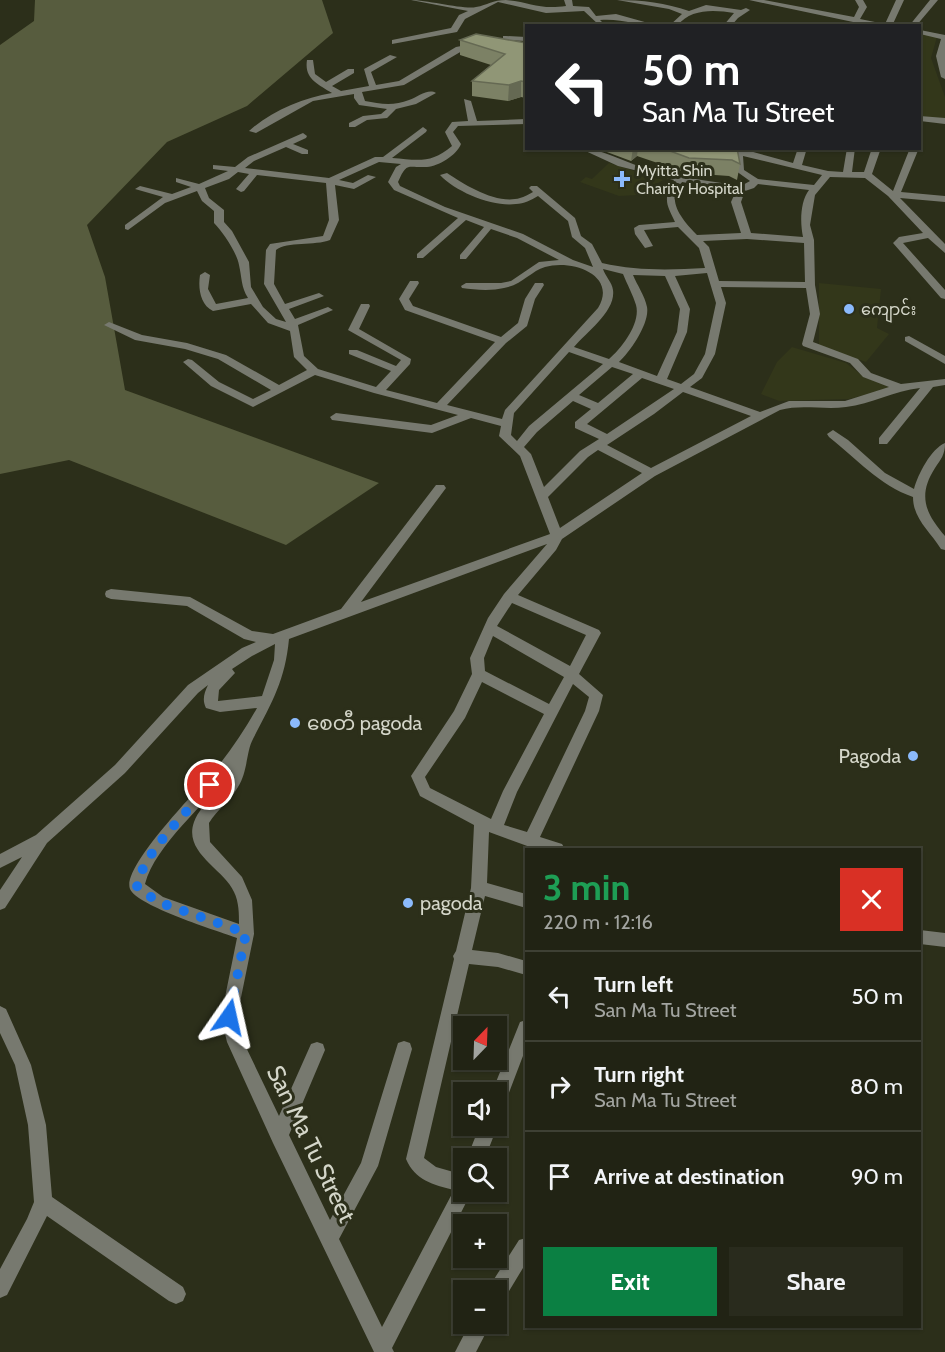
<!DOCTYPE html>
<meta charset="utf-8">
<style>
:root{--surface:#212314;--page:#292b1d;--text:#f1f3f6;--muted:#a2a4a0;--line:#3e4034;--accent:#0b8043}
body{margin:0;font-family:Cabin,"Noto Sans Myanmar",sans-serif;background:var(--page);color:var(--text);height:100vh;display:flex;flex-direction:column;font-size:22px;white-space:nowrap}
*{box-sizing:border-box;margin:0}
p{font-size:20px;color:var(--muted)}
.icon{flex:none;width:33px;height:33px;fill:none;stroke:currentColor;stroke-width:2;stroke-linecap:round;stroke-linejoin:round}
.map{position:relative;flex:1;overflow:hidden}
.sheet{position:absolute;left:525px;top:848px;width:396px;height:480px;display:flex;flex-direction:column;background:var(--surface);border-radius:0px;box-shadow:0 2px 4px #0004,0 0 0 2px var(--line)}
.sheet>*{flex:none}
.top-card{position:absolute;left:525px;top:24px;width:396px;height:126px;border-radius:0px;box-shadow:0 2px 4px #0004,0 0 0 2px var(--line);background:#202124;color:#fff;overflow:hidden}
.needle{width:39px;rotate:23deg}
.fabs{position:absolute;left:453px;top:1016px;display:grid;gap:12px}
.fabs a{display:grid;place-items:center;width:54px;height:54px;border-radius:0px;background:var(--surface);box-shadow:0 2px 4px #0004,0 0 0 2px var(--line);font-size:30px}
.pin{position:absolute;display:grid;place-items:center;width:51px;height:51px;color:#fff;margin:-26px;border:3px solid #fff;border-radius:50%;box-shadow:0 2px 6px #0007}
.me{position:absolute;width:66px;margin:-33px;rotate:11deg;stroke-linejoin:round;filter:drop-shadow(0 0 4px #0008)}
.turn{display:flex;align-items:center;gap:21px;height:126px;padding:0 18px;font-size:27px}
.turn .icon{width:78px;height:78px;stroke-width:2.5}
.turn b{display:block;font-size:42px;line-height:51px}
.round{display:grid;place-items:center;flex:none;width:63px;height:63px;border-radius:0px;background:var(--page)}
.headline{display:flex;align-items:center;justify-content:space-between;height:102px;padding:0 18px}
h1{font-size:36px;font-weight:700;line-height:45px;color:#1e9e55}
.action{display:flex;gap:12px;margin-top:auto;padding:12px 18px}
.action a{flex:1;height:69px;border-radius:0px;background:var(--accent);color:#fff;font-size:24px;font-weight:700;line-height:69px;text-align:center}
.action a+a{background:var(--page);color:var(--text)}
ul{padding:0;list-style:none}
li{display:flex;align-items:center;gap:18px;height:90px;padding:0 18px;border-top:2px solid var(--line)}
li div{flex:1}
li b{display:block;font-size:22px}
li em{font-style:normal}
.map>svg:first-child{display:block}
</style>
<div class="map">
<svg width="945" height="1352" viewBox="0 0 945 1352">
<rect width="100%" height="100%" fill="#2c2f1a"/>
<!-- built -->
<g fill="#33371a">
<polygon points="920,34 937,37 931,58 945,97 945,119 920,116"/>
<polygon points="609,163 663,180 638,195 619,196 580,182 586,177 592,179"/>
<polygon points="819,283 881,289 877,328 889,334 866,362 819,346"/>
<polygon points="792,347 846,363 864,377 891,388 849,399 810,400 779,401 761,394 777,362"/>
</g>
<!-- forest -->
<polygon fill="#575c3e" points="35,0 322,0 333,33 247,106 167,142 87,225 105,277 125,390 379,483 286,545 69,460 0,474 0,45 34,21"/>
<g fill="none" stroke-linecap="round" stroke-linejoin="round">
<!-- minor -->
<g fill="#77796f" fill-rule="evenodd">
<path d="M411 0C427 0 466 10 476 7 488 5 492 0 506 0 531 2 539 10 566 6L564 0H572L573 6 589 7 596 16 616 14 659 26C639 26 621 18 600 20L603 23 599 25 584 11 546 13 498 2 465 19 457 32 392 44V40L451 28 459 15 468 11Z"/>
<path d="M617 0C642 0 666 3 689 11L706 5 741 10 746 8 750 10 738 18 731 26H723L734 13C715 10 691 8 677 26H669L682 14 669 9Z"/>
<polygon points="749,0 764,0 854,17 859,7 855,0 863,0 867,7 860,19 885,24 896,0 904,0 892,26 872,26"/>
<polygon points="930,0 938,0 916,26 909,26"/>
<polygon points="920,30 945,35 945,79 941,77 936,56 941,39 920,34"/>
<polygon points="506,36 526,37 526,41 503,40 503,36"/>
<path d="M477 43H480V47L462 51 404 85 362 92 365 101C380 104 394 106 409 100 418 97 428 88 436 93L416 104 396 109 387 118 367 120 355 127H349V123L363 116 381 114 387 109 359 105 354 98V94L313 101 256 133 249 131C271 111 303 98 332 93 318 84 304 79 307 60H313L315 74 326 82 348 69H354V73L332 86 341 91 369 86 364 69 390 55 397 57 371 72 376 85 399 81 456 47Z"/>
<path d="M464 99 471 101 477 121 526 119V124L458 126 453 132 461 144C457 155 439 166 427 167 408 168 407 161 398 182L400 186 445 207 523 234 573 260 593 267 585 248 572 237 568 221 538 196C531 200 524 204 516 204 492 207 456 192 440 175L447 173C465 185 497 205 520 198 524 197 529 194 533 192L529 188 531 186H537L575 218 581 236 592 244 602 263C637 271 670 270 705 268L699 248 678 227 644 230 653 246 645 248 635 234 634 228 639 225 675 222C666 203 663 200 674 180L618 166 579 148C601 148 623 162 645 168 676 177 709 181 741 186L750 181 736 171 734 153 730 148H739L793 163 798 148H807L802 165 828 171 843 172 847 148H855L852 172H864L872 148H881L872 174 893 191 910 148H919L901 192 945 196V202L900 198 945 244V253L928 238 903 243 945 290V299L941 298 893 243 899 237 923 233 888 196 865 178 830 177 815 195 810 225 814 240 815 285 820 314 813 342 858 359 871 373 901 384 945 379V385L933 387 887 444H879V438L920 388C894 391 871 404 846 407 824 410 801 404 780 410L655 476 562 539 556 550 518 595 599 630 601 633 579 674 603 695 599 711 540 837 562 844 565 849 530 847 489 832 487 883 526 894V908L485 896 472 950 498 953 526 961V975L498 967 469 964 424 1158 436 1167 464 1175V1191H472L392 1348 394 1352H374L273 1143 227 1042 221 1017 237 938C218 931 137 906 130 889 121 866 203 785 219 765 233 747 246 728 257 708L220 712 206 708C202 700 204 693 208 685L198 693 125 773 47 843 5 908 0 910V890L22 857 0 868V854L36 835 115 765 188 685 242 648 256 642 244 639 187 606 111 599 106 597 105 594 106 591 111 589 190 597 252 631 273 634 341 609 436 485H444L446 488 361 602 550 534 520 456 499 436 501 426 471 418 432 433 332 420 330 417 336 413 431 425 458 415 374 393 315 375 253 407 211 386 183 362 188 359 192 360 219 382 253 399 271 390 218 359 185 349 135 340 104 325 109 322 142 335 187 343 226 355 279 385 307 370 294 357 290 331 268 323 251 304 213 311C200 305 198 288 200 275L205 272 210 275 208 289 216 304 248 298C241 287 242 278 239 265 237 253 223 232 214 223V211L202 201 197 191 165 203 128 230 125 229V225L163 197 135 189 140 186 172 194 191 187 176 182V178L199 184 228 171 213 169V165L235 167 248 157 303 133 307 136 306 138 293 144 308 150V154H302L286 147 254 161 245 168 329 178 375 157H383L423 127 427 130 426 132 392 158C418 160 431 164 452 146L445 132 452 122 468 121ZM743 156 822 175 814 185 758 179 744 170ZM379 162 401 164 396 167 388 182 394 190 458 218 417 254V258H423L466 220 484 227 460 255V259H466L491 229 517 238 559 260 539 262 511 281 501 283H466L461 286 462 288C475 290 492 291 504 288 522 285 531 271 545 267 572 259 618 275 598 308L505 410 502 419 447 405 506 343 527 326 535 299 544 285 543 283H535L525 299 518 323 501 337 413 306 409 299 419 283 418 281H410L399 299 405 310 495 342 437 403 386 390 410 364 411 359 359 329 370 306 369 304H361L348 330 401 360 396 366 357 350H349V354L391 371 376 387 318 369 304 356 298 325 333 310 328 307 295 319 289 309 324 296 319 293 285 304 274 284 276 250C287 241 315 246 330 240L339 220 335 185 354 189 376 177 368 175 353 183 339 180ZM238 172 249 174 236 189 241 192 244 191 257 175 326 183 329 220 323 236 270 244 266 250 264 284 286 322 276 319 263 307 251 287 249 262 232 231 224 222V210L209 198 205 188 229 179ZM682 182 736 191 731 202 741 233 697 235C688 226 673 210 675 196 675 191 680 186 682 182ZM758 184 809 190C800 202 800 223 803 237L751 233 741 202 745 191 754 188ZM747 239 804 243 805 282 719 281 709 247 703 241ZM603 269 623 274C627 284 633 295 636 305 641 323 622 348 609 359L574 347C587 332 616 311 613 290 612 282 605 276 603 269ZM707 273 716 303 705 354 694 374 681 384 667 379 687 332 690 309 675 276ZM633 275 665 276 680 309 677 332 657 376 619 362C630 352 650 323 647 307 645 296 637 285 633 275ZM721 287 806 288 810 314 802 344 803 346 850 363 863 377 889 387 845 401H789L760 412 690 387 702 378 715 354 726 303ZM569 352 603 364 529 426 517 441 511 435 514 413ZM612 367 633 374 598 403 579 395ZM642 378 674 389 607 434 587 424ZM683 392 751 416 651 468 607 445 654 414ZM573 401 591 409 575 422V428L599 439 580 451 544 487 531 454 524 447 537 432ZM598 450 642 473 560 528 548 497 588 457ZM547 544 504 594 488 618 470 658 472 674 454 711 411 776 420 796 474 825 471 888 456 951 453 956 454 959 406 1159C415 1180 433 1185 454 1190L382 1327 339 1239 378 1166 412 1049 410 1043 404 1041 398 1043 361 1163 330 1220 289 1135 325 1050 323 1044 317 1042 311 1044 279 1116 243 1041 237 1017 254 934 252 900 242 877 210 842 209 823C217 810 230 801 238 787 248 771 246 752 253 739 272 702 285 681 289 639ZM512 603 586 635 570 666 497 626ZM493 636 564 677 549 704 485 671 484 658ZM275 644 274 660 262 696 218 701 219 690 235 673 232 669 252 656ZM482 682 544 714 503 791 491 819 430 788 425 777 465 718ZM573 684 589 697 585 711 527 832 504 825 517 792ZM232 770C224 791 202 801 194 822 183 853 224 869 234 892 239 902 239 914 239 924L163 897 145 884C155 845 207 803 232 770Z"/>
<polygon points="920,116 945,118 945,124 920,121"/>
<polygon points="909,336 945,356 945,364 905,341 905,337"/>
<path d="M833 430 848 440 885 473 914 489C918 474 931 449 945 443 945 455 941 459 935 468 917 496 926 514 945 536V550L941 549C930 531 913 519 913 497 879 485 857 459 829 437L827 434Z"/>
<polygon points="920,930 945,933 945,947 920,944"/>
<polygon points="0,1006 6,1009 31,1065 46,1125 52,1197 183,1287 186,1294 183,1301 176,1304 169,1301 47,1216 7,1295 0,1298 0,1269 27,1219 34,1202 28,1125 15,1065 0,1033"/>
<polygon points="526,1020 526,1048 502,1111 496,1113 496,1092 492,1092 520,1022"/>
<polygon points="496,1122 498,1125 485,1158 467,1158 480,1125 496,1125"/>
<polygon points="526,1238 526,1263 503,1301 496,1303 496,1290 488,1290 489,1287 519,1240"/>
<polygon points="470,1323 491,1323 476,1352 455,1352"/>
</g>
</g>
<!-- wall -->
<g fill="#7c8165">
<polygon points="460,40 526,43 526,98 521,97 508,101 472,96 472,81 491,65 460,55"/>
<polygon points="596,148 737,148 740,164 737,180 729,176 687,173 637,156 631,161"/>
</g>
<!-- shaded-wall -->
<g fill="#656953">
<polygon points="521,81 521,97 508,101 509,85"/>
<polygon points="633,148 638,148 637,156 631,161"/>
</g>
<!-- building -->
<g fill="#909676" stroke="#656953" stroke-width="1.5">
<polygon points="476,34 526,43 526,82 521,81 509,85 472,81 505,54 460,40"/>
<polygon points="662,148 737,148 740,164 732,160 689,158"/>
</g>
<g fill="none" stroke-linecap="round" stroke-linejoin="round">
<!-- route -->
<path stroke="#1a73e8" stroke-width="10" stroke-dasharray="0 18" d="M210 785C187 813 142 853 137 887L158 902 246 933 229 1017"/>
</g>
<!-- markers -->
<g fill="#8bbafc" stroke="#2c2f1a" stroke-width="2">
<path d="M619 170h6v6h6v6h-6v6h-6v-6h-6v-6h6z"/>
<circle cx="849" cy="309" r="6"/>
<circle cx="295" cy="723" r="6"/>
<circle cx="913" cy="756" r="6"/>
<circle cx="408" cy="903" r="6"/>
</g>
<g text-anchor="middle" stroke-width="6" stroke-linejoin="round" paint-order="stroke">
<!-- far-poi labels -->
<g font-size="16" fill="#d4d6c9" stroke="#2c2f1a" text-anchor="start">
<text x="636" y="176">Myitta Shin<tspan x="636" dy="18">Charity Hospital</tspan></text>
<text x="861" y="315">ကျောင်း</text>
</g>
<!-- poi labels -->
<g font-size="20" fill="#d4d6c9" stroke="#2c2f1a" text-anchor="start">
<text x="307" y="730">စေတီ pagoda</text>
<text x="901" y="763" text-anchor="end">Pagoda</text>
<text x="420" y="910">pagoda</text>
</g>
<!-- near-street labels -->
<g font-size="24" fill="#d4d6c9" stroke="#2c2f1a">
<text transform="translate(311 1144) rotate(64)" y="8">San Ma Tu Street</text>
</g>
</g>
</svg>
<div class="fabs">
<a><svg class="needle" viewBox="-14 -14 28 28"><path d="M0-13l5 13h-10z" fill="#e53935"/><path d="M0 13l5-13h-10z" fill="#a2a4a0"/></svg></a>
<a><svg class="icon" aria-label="sound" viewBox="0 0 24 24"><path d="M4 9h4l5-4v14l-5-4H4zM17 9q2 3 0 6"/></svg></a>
<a><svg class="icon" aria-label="search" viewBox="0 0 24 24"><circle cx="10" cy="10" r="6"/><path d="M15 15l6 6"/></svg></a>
<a>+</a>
<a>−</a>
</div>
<div class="pin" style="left:210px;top:785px;background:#d93025"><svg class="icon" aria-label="arrive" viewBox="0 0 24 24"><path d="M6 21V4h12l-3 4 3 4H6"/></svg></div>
<svg class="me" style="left:229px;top:1017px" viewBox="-20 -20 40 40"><path d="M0-17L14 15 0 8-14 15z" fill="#1a73e8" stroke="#fff" stroke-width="4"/></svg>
<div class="top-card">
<div class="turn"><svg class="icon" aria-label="left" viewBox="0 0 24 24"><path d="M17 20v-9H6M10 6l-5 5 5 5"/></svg><div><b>50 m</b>San Ma Tu Street</div></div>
</div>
<section class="sheet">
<div class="headline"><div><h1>3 min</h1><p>220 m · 12:16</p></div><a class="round" style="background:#d93025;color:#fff"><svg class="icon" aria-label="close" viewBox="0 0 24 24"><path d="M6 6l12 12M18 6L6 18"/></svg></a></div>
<ul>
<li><svg class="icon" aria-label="left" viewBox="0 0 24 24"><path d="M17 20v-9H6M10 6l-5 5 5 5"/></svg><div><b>Turn left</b><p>San Ma Tu Street</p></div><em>50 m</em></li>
<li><svg class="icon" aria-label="right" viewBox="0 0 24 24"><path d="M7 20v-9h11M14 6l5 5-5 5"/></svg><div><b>Turn right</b><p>San Ma Tu Street</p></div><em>80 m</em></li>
<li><svg class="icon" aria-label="arrive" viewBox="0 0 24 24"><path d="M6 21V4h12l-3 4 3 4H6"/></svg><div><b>Arrive at destination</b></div><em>90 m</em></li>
</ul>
<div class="action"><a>Exit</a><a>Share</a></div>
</section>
</div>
